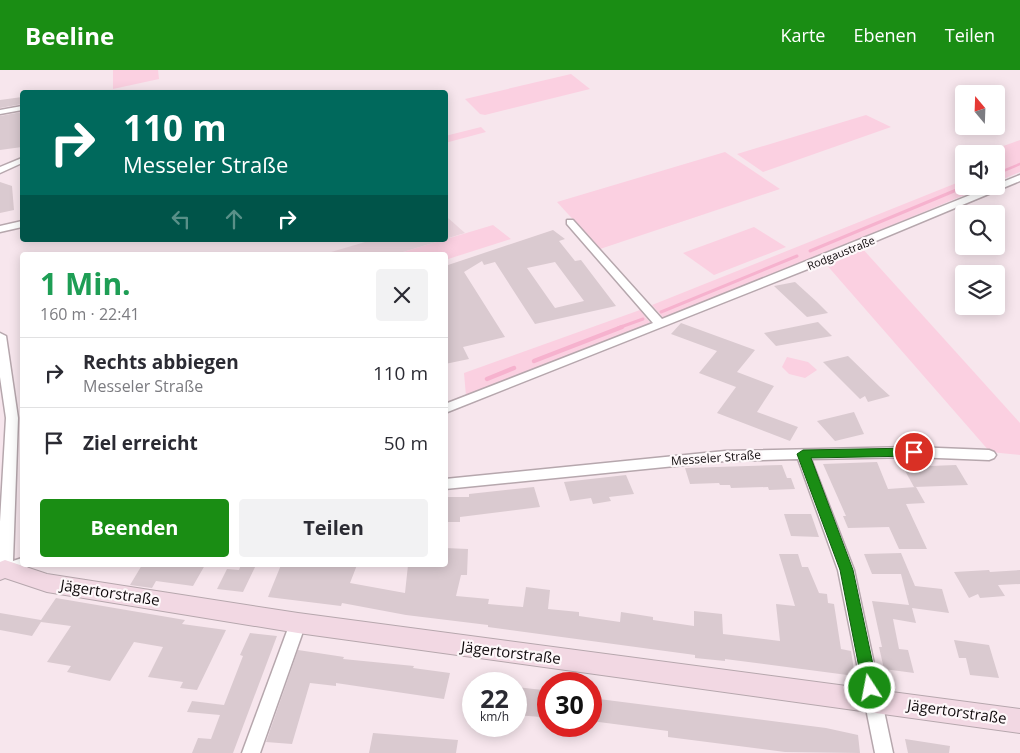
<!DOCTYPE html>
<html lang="de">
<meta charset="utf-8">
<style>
:root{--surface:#fff;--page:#f2f2f3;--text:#2b2b33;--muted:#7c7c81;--line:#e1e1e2;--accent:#1a8d14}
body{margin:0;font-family:"Open Sans",sans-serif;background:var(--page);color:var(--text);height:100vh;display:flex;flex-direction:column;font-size:19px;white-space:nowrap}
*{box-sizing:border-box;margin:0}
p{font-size:16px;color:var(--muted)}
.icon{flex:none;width:28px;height:28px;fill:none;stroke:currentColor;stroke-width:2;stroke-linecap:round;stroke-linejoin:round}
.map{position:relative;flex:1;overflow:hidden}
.panel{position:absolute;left:20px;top:182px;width:428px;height:315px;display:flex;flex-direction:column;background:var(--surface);border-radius:5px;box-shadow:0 2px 12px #0003}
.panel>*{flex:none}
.banner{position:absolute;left:20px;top:20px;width:428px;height:152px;border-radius:5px;box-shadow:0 2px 12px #0003;background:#00695c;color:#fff;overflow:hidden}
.needle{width:32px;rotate:341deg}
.fabs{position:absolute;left:955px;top:15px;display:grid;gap:10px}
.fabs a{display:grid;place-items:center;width:50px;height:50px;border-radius:5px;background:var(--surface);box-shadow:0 2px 12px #0003;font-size:25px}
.speed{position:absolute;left:462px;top:602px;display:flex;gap:10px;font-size:25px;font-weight:700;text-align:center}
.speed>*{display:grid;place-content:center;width:65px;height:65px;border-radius:50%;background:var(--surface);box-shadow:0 2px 12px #0003;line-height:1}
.speed small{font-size:12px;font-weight:400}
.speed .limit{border:8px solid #d22;background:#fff;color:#111}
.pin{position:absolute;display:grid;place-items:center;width:42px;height:42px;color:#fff;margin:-21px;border:2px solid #fff;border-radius:50%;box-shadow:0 1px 5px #0007}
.me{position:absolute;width:55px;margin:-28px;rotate:349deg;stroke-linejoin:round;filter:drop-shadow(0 0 4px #0008)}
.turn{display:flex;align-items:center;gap:18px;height:105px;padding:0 20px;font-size:22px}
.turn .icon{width:65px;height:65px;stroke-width:2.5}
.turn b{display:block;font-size:35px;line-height:42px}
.lanes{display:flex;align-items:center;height:48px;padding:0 20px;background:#0003;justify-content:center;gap:25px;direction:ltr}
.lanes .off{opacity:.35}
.round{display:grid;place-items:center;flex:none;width:52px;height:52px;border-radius:5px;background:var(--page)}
.overview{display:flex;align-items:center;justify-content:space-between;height:85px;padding:0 20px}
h1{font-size:30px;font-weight:700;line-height:38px;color:#1e9e55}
.button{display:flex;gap:10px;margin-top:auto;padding:10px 20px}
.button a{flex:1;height:58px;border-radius:5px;background:var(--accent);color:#fff;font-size:20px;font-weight:700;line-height:58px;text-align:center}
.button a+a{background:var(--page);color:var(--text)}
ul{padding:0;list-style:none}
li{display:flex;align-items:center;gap:15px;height:70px;padding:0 20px;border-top:1px solid var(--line)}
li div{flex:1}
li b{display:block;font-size:19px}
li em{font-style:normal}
header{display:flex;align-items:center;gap:30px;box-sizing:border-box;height:70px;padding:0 25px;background:var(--accent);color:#fff}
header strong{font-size:24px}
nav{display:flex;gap:28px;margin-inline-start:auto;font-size:18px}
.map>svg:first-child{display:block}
</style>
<header>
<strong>Beeline</strong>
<nav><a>Karte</a><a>Ebenen</a><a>Teilen</a></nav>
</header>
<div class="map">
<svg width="1020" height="683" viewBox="0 0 1020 683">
<rect width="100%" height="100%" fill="#f7e6ed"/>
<!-- built -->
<g fill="#ecd5de">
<polygon points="448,148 465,163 445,169 445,149"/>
<polygon points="372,170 443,170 393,185 321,185"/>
</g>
<!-- green -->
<g fill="#fbd0e1">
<polygon points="113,0 158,0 159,9 113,19"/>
<polygon points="571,4 590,19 485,45 480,44 465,29"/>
<polygon points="866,45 891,57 763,102 737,84"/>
<polygon points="481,57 486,62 445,73 445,66"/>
<polygon points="1020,70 1020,102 996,112 996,84 981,84"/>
<polygon points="725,82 780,119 600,179 557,132"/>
<polygon points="964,110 964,116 986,116 665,250 652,235"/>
<polygon points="493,155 511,169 445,190 445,185 393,185"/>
<polygon points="754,157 786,177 714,205 683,183"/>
<polygon points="861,177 1020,353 1020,385 990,382 825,193"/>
<polygon points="640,240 651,254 466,326 464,303"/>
<polygon points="787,287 808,292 817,300 805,308 789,304 782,297"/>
</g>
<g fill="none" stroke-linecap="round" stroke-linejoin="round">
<!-- stream-far2 -->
<polyline stroke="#f6b2ce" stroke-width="2.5" points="996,104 1020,94"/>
<!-- stream-far1 -->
<g stroke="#f6b2ce" stroke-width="3">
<polyline points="810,181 966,116"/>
<polyline points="661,242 797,186"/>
<polyline points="618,258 643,249"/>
</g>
<!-- stream -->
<g stroke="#f6b2ce" stroke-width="4.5">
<polyline points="534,291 622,257"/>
<polyline points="487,309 514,298"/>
</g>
</g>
<!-- building -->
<g fill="#dacad0" fill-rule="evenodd">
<polygon points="22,27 22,34 0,38 0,30"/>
<polygon points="22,42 22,77 0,80 0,46"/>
<polygon points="0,112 12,116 14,140 0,143"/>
<path d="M553 160 565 169 559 171 575 191 581 190 616 236 535 254 495 192 484 195 482 191 464 202 505 267 463 277 469 289 445 294V196ZM555 192 584 231 555 238 527 198Z"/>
<polygon points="795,212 817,232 828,243 807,247 774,216"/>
<polygon points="818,252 832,266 776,276 764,263"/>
<polygon points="681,253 755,280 737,302 774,316 757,342 798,357 790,371 717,343 736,317 699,303 717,281 671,264"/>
<polygon points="848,286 880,317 890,326 868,332 865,326 860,329 823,292"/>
<polygon points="854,342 864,364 835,371 817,351"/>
<polygon points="877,392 888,419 916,417 925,433 906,434 927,479 899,479 889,457 848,458 843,446 846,446 823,394"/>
<polygon points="782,395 787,408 791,408 795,419 769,420 768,417 731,418 730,415 720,415 719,413 690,414 685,398"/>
<polygon points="956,395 968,415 914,417 903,397"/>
<polygon points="626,405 634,424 609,427 611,431 593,434 591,428 570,431 564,412"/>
<polygon points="534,417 540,437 460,447 460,452 445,452 445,427 469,427 469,424"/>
<polygon points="784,444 811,444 819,467 791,466"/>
<polygon points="445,478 468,479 467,505 461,505 456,526 489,529 488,534 523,537 526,517 550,520 548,539 579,542 579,546 620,552 621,542 653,547 653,550 694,556 694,541 722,544 723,564 780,571 776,534 795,536 779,484 798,484 802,497 808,497 819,523 827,524 828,533 834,534 841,579 851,581 855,606 725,589 725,591 695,588 695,585 488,557 488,555 406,545 342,533 341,536 268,527 281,495 357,495 350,513 405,523 408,495 445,495"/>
<polygon points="901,483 915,516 942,519 949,543 912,538 916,553 893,549 899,579 908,580 914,603 884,599 879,577 882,577 872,531 909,535 901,504 872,504 864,484"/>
<polygon points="142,495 205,495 193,516 156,511 152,518 130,515"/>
<polygon points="241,495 256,495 243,522 217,519 227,499 239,500"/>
<polygon points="989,500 990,502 1020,500 1020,514 998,515 1005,526 980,528 978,524 969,528 954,502"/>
<polygon points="56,528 185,550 182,554 226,560 197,620 180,618 183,612 148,607 163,577 134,572 110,611 67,602 71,596 47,592 71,556 41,552 32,566 0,560 0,543 41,550"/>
<polygon points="250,563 277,566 233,683 192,683 198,668 211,669 220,645 187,642 192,631 224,635 243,586 240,585"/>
<polygon points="954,570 989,575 999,608 970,605 966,588 959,588"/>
<polygon points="298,580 344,587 343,589 414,596 413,598 450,603 444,629 336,613 336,616 310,613 292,674 266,672"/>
<polygon points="516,617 543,620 541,647 516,645"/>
<polygon points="591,628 826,658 858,665 860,683 785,682 668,667 668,661 591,651"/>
<polygon points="373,663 458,670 456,683 369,683"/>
<polygon points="905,669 950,676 949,683 908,683"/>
</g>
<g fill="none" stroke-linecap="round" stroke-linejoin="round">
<!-- street casing -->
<g stroke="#b6a7ad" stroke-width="3">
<g id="street">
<polygon points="22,36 22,40 0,44 0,40"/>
<polygon points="22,88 22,93 0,103 0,97"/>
<polygon points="1020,105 1020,111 823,193 445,343 445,334 653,253 567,154 567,150 573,150 662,249"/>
<polygon points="22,151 22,157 0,162 0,156"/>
<polygon points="0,263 6,266 18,348 13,491 22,488 22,495 29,495 27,498 5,505 0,503 0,452 6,348 0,307"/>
<polygon points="913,377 989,380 994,382 996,385 994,388 989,390 913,387 811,389 854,500 893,683 875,683 838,500 798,389 725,391 445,419 445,409 725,381"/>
<polygon points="298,546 304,548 306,553 260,683 242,683 290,553 292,548"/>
</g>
</g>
<!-- secondary casing -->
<g stroke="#b6a7ad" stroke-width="2">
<polygon id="secondary" points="5,490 47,504 298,543 1020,639 1020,663 298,563 47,522 5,508 0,510 0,492"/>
</g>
<!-- street -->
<use href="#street" fill="#fff" fill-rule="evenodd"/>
<!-- secondary -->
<use href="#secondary" fill="#f2d8e3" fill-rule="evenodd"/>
</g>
<!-- route -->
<polygon fill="#1a8d14" stroke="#115c0d" points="914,378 920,382 914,386 811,388 853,500 878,618 876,623 870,625 865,623 863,618 840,500 797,384 803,380"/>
<g text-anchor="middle" stroke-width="4.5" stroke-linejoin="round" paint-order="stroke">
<!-- far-street labels -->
<g font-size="11" fill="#0f0a0c" stroke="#fdf7f9">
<text transform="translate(841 183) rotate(-22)" y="4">Rodgaustraße</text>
</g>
<!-- street labels -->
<g font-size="12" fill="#0f0a0c" stroke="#fdf7f9">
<text transform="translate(716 388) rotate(-4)" y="4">Messeler Straße</text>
</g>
<!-- near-street labels -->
<g font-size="15" fill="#0f0a0c" stroke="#fdf7f9">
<text transform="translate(110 523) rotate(9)" y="5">Jägertorstraße</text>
<text transform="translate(511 583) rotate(7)" y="5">Jägertorstraße</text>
<text transform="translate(957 642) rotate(8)" y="5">Jägertorstraße</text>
</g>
</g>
</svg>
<div class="fabs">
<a><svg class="needle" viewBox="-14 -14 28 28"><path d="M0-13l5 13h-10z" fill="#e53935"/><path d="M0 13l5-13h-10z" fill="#7c7c81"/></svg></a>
<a><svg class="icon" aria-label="sound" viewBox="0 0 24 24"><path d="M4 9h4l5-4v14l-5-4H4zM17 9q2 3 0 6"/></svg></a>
<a><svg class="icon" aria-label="search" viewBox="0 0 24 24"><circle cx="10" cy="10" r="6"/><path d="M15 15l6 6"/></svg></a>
<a><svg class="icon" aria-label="layers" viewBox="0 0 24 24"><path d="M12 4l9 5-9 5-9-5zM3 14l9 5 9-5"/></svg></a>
</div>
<div class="speed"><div>22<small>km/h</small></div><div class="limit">30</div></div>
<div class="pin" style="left:914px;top:382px;background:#d93025"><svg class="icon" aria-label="arrive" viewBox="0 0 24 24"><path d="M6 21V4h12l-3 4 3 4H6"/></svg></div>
<svg class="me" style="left:870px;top:618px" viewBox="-20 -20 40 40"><circle r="17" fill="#1a8d14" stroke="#fff" stroke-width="3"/><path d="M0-11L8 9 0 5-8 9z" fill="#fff"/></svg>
<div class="banner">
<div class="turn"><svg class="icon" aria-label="right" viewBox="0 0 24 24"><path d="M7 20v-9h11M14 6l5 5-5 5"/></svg><div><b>110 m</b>Messeler Straße</div></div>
<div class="lanes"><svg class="icon off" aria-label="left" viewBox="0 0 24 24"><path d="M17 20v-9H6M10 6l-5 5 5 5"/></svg><svg class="icon off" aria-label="ahead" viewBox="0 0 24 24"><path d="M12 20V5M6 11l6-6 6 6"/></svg><svg class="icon" aria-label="right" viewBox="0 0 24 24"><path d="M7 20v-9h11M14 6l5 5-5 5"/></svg></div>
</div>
<section class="panel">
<div class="overview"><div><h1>1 Min.</h1><p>160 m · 22:41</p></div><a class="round"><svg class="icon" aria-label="close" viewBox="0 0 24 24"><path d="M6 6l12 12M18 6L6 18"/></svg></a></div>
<ul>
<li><svg class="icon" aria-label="right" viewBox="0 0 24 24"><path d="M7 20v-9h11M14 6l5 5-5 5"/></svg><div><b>Rechts abbiegen</b><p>Messeler Straße</p></div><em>110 m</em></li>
<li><svg class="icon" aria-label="arrive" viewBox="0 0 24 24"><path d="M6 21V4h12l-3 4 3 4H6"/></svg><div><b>Ziel erreicht</b></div><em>50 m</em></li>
</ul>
<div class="button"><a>Beenden</a><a>Teilen</a></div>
</section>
</div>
